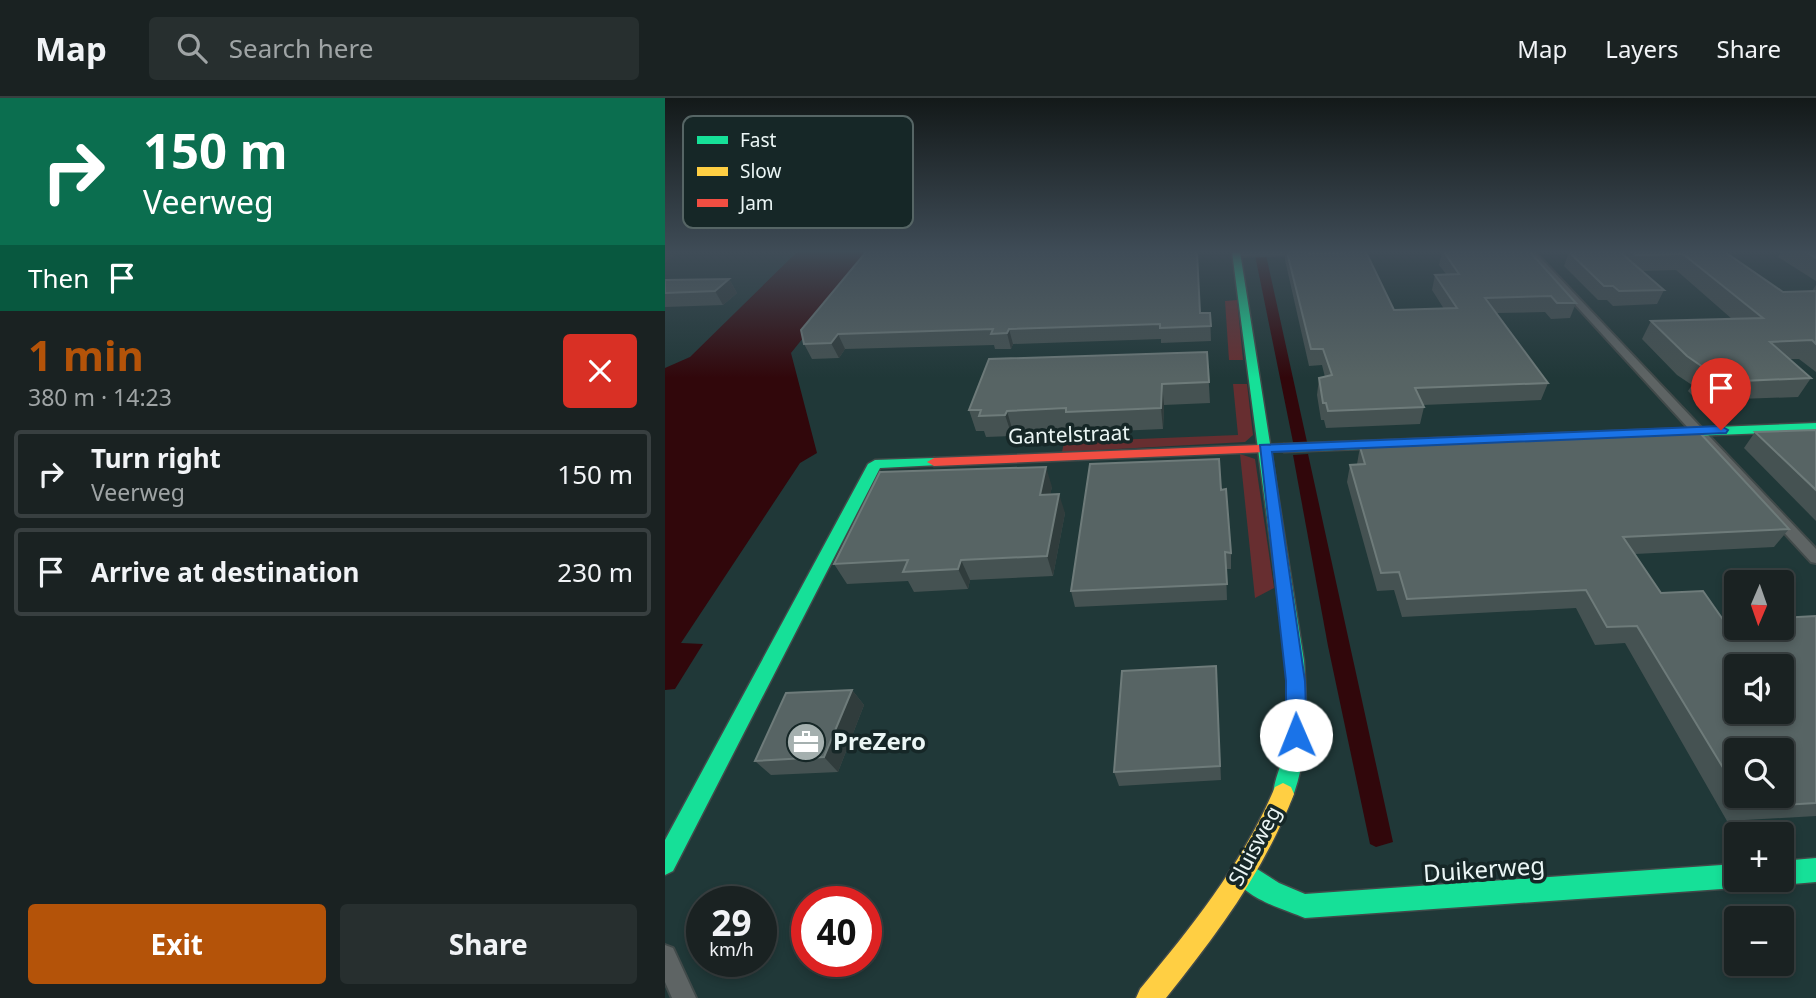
<!DOCTYPE html>
<meta charset="utf-8">
<style>
:root{--surface:#1a2222;--page:#272f2f;--text:#f1f3f6;--muted:#9fa4a5;--line:#383f40;--accent:#b45309}
body{margin:0;font-family:"Noto Sans",sans-serif;background:var(--page);color:var(--text);height:100vh;display:flex;flex-direction:column;font-size:26px;white-space:nowrap}
*{box-sizing:border-box;margin:0}
p{font-size:23px;color:var(--muted)}
.icon{flex:none;width:38px;height:38px;fill:none;stroke:currentColor;stroke-width:2;stroke-linecap:round;stroke-linejoin:round}
.map{position:relative;flex:1;overflow:hidden}
.drawer{display:flex;flex-direction:column;background:var(--surface);width:665px}
.drawer>*{flex:none}
.banner{background:#0b6e4f;color:#fff;overflow:hidden}
.needle{width:46px;rotate:182deg}
.fabs{position:absolute;left:1059px;top:472px;display:grid;gap:14px}
.fabs a{display:grid;place-items:center;width:70px;height:70px;border-radius:7px;background:var(--surface);box-shadow:0 4px 10px #0003,0 0 0 2px var(--line);font-size:35px}
.speed{position:absolute;left:21px;top:788px;display:flex;gap:14px;font-size:35px;font-weight:700;text-align:center}
.speed>*{display:grid;place-content:center;width:91px;height:91px;border-radius:50%;background:var(--surface);box-shadow:0 4px 10px #0003,0 0 0 2px var(--line);line-height:1}
.speed small{font-size:18px;font-weight:400}
.speed .limit{border:10px solid #d22;background:#fff;color:#111}
.pin{position:absolute;display:grid;place-items:center;width:60px;height:60px;color:#fff;margin:-72px -30px;border-radius:50% 50% 50% 0;rotate:-45deg;box-shadow:0 0 7px #0007}
.pin .icon{rotate:45deg}
.me{position:absolute;width:77px;margin:-38px;rotate:359deg;stroke-linejoin:round;filter:drop-shadow(0 0 5px #0008)}
.turn{display:flex;align-items:center;gap:24px;height:147px;padding:0 28px;font-size:32px}
.turn .icon{width:91px;height:91px;stroke-width:2.5}
.turn b{display:block;font-size:49px;line-height:60px}
.then{display:flex;align-items:center;height:66px;padding:0 28px;background:#0003;gap:14px;font-size:26px}
.round{display:grid;place-items:center;flex:none;width:74px;height:74px;border-radius:7px;background:var(--page)}
.summary{display:flex;align-items:center;justify-content:space-between;height:119px;padding:0 28px}
h1{font-size:42px;font-weight:700;line-height:52px;color:var(--accent)}
.button{display:flex;gap:14px;margin-top:auto;padding:14px 28px}
.button a{flex:1;height:80px;border-radius:7px;background:var(--accent);color:#fff;font-size:28px;font-weight:700;line-height:80px;text-align:center}
.button a+a{background:var(--page);color:var(--text)}
ul{padding:0;list-style:none}
li{display:flex;align-items:center;gap:21px;height:88px;margin:0 14px 10px;padding:0 14px;border:4px solid var(--line);border-radius:7px}
li div{flex:1}
li b{display:block;font-size:26px}
li em{font-style:normal}
header{display:flex;align-items:center;gap:42px;box-sizing:border-box;height:98px;padding:0 35px;background:var(--surface);border-bottom:2px solid var(--line)}
header strong{font-size:33px}
nav{display:flex;gap:38px;margin-inline-start:auto;font-size:24px}
.search{width:490px;height:63px;background:var(--page);display:flex;align-items:center;gap:18px;box-sizing:border-box;padding:0 24px;border-radius:7px;color:var(--muted);font-size:26px}
main{display:flex;flex:1;min-height:0}
.map>svg:first-child{display:block}
</style>
<header>
<strong>Map</strong>
<div class="search"><svg class="icon" aria-label="search" viewBox="0 0 24 24"><circle cx="10" cy="10" r="6"/><path d="M15 15l6 6"/></svg>Search here</div>
<nav><a>Map</a><a>Layers</a><a>Share</a></nav>
</header>
<main>
<section class="drawer">
<div class="banner">
<div class="turn"><svg class="icon" aria-label="right" viewBox="0 0 24 24"><path d="M7 20v-9h11M14 6l5 5-5 5"/></svg><div><b>150 m</b>Veerweg</div></div>
<div class="then">Then<svg class="icon" aria-label="arrive" viewBox="0 0 24 24"><path d="M6 21V4h12l-3 4 3 4H6"/></svg></div>
</div>
<div class="summary"><div><h1>1 min</h1><p>380 m · 14:23</p></div><a class="round" style="background:#d93025;color:#fff"><svg class="icon" aria-label="close" viewBox="0 0 24 24"><path d="M6 6l12 12M18 6L6 18"/></svg></a></div>
<ul>
<li><svg class="icon" aria-label="right" viewBox="0 0 24 24"><path d="M7 20v-9h11M14 6l5 5-5 5"/></svg><div><b>Turn right</b><p>Veerweg</p></div><em>150 m</em></li>
<li><svg class="icon" aria-label="arrive" viewBox="0 0 24 24"><path d="M6 21V4h12l-3 4 3 4H6"/></svg><div><b>Arrive at destination</b></div><em>230 m</em></li>
</ul>
<div class="button"><a>Exit</a><a>Share</a></div>
</section>
<div class="map">
<svg width="1151" height="900" viewBox="0 0 1151 900">
<rect width="100%" height="100%" fill="#232d2d"/>
<!-- built -->
<path fill="#203838" fill-rule="evenodd" d="M0 154H1151V900H0ZM1071 485H1116V530H1071ZM1071 569H1116V614H1071ZM1071 653H1116V698H1071ZM1071 737H1116V782H1071ZM37 803H96V863H37ZM142 803H201V863H142ZM1071 821H1116V866H1071Z"/>
<!-- green -->
<g fill="#672e30">
<polygon points="572,202 578,262 564,262 560,203"/>
<polygon points="568,286 582,286 588,337 580,344 397,354 399,344 573,337"/>
<polygon points="575,356 590,361 609,490 590,500"/>
</g>
<!-- water -->
<g fill="#31070b">
<polygon points="132,154 207,154 126,255 152,355 135,365 16,545 38,546 10,591 0,592 0,270 25,259"/>
<polygon points="590,157 601,157 642,344 628,344"/>
<polygon points="643,356 728,744 711,749 705,746 663,548 628,357"/>
</g>
<g fill="none" stroke-linecap="round" stroke-linejoin="round">
<!-- street casing -->
<g stroke="#414a4a" stroke-width="4">
<g id="street">
<polygon points="568,154 652,154 648,156 571,158 568,158"/>
<polygon points="862,154 870,154 1151,451 1151,465 1146,464"/>
<polygon points="0,847 8,850 31,900 7,900 0,884"/>
</g>
</g>
<!-- fast casing -->
<g stroke="#414a4a" stroke-width="3">
<g id="fast">
<path d="M567 154H575L639 563C642 610 644 659 626 703L618 707 610 703C605 691 614 675 617 661 623 629 622 596 621 563Z"/>
<polygon points="1151,325 1151,333 619,354 612,350 619,346"/>
<polygon points="269,360 274,361 276,364 274,367 215,370 8,773 0,777 0,742 203,366 210,362"/>
<polygon points="1151,760 1151,784 1116,787 1108,783 1116,782 1116,763"/>
<path d="M578 762 614 785 640 796 1071 766V782H1081L1079 786 1071 790 640 820C616 810 577 800 566 774L570 766Z"/>
</g>
</g>
<!-- slow casing -->
<g stroke="#414a4a" stroke-width="3">
<path id="slow" d="M618 685 626 689 629 696C598 775 553 835 501 900H471L475 891C528 827 578 765 610 689Z"/>
</g>
<!-- jam casing -->
<g stroke="#414a4a" stroke-width="3">
<polygon id="jam" points="619,346 626,350 624,353 269,368 262,364 269,360"/>
</g>
<!-- street -->
<use href="#street" fill="#5e6464" fill-rule="evenodd"/>
<!-- fast -->
<use href="#fast" fill="#16e098" fill-rule="evenodd"/>
<!-- slow -->
<use href="#slow" fill="#ffcf43" fill-rule="evenodd"/>
<!-- jam -->
<use href="#jam" fill="#f24e42" fill-rule="evenodd"/>
</g>
<!-- wall -->
<g fill="#455252" fill-rule="evenodd">
<polygon points="201,154 535,215 545,215 546,243 496,245 496,241 348,246 346,251 330,251 329,247 180,251 174,260 147,261 139,246"/>
<polygon points="620,154 643,154 643,156 729,212 779,211 767,192 770,177 781,176 774,167 777,154 865,154 911,205 905,220 886,221 880,214 832,215 883,285 876,302 758,307 759,309 755,326 661,330 659,322 656,322 652,297 654,280 660,279 657,267 644,268 620,162"/>
<polygon points="904,154 1060,154 1118,194 1147,193 1151,187 1151,274 1134,261 1125,261 1146,280 1133,299 1074,301 1070,306 1037,307 1023,293 1027,287 1012,277 977,241 986,223 1067,221 1011,172 977,173 999,192 992,206 948,208 942,202 933,202 899,168"/>
<polygon points="1116,154 1151,154 1151,183 1113,159"/>
<polygon points="64,181 72,195 58,207 0,209 0,182"/>
<polygon points="542,254 545,305 499,307 498,331 406,335 405,331 348,334 347,338 321,339 319,333 311,333 304,312"/>
<polygon points="1151,332 1151,423 1079,350 1090,334"/>
<path d="M695 349 1124 431 1109 449 970 456 996 495 1059 523 1151 518V718L1062 723 960 545 930 547 911 510 737 519 729 492 712 493 682 384 685 367 692 366ZM1071 653 1116 698H1071Z"/>
<polygon points="387,389 385,396 400,415 388,478 305,482 303,491 249,494 243,483 182,486 169,466"/>
<polygon points="556,392 566,455 566,471 561,471 562,502 410,509 406,493"/>
<polygon points="551,568 556,682 454,688 449,674"/>
<polygon points="187,592 199,607 173,674 106,677 90,663"/>
</g>
<!-- shaded-wall -->
<g fill="#303c3c">
<polygon points="0,154 13,154 13,155 0,165"/>
<polygon points="64,181 72,195 58,207 50,193"/>
<polygon points="344,231 348,246 346,251 342,235"/>
<polygon points="173,236 180,251 174,260 166,245"/>
<polygon points="497,286 499,307 498,331 496,310"/>
<polygon points="342,313 348,334 347,338 340,317"/>
<polygon points="381,369 387,389 381,416 375,397"/>
<polygon points="394,396 400,415 388,478 382,458"/>
<polygon points="296,462 305,482 303,491 293,471"/>
<polygon points="187,592 199,607 173,674 159,659"/>
</g>
<!-- building -->
<g fill="#576464" stroke="#6e7b7a" stroke-width="2" fill-rule="evenodd">
<polygon points="201,154 532,154 535,215 545,215 546,228 495,230 495,226 344,231 342,235 326,236 328,231 173,236 166,245 139,246 136,232"/>
<polygon points="622,154 643,154 643,156 701,154 729,212 792,210 770,177 794,176 779,154 865,154 911,205 892,205 886,198 820,200 883,285 750,290 759,309 663,313 661,305 658,305 654,280 667,277 658,251 646,251"/>
<polygon points="904,154 955,154 999,192 954,193 948,188 939,188"/>
<polygon points="967,154 1060,154 1118,194 1151,193 1151,246 1147,242 1105,244 1146,280 1077,283 1082,287 1048,289 1034,274 1045,274 1022,258 986,223 1098,220 1018,156 971,157"/>
<polygon points="1141,154 1151,154 1151,160"/>
<polygon points="64,181 50,193 0,195 0,182"/>
<polygon points="542,254 544,284 497,286 496,310 401,314 401,310 342,313 340,317 314,318 316,312 304,312 324,261"/>
<polygon points="1151,332 1151,392 1090,334"/>
<path d="M1035 335 1124 431 958 439 996 495 1038 493 1059 523 1071 522V530H1116V520L1151 518V705L1082 709 1076 698H1116V653H1071V691L972 528 942 529 921 492 742 501 734 474 716 475 685 367 700 366 695 349ZM1071 569H1116V614H1071Z"/>
<polygon points="554,361 556,392 561,391 566,455 560,454 562,486 406,493 425,366"/>
<polygon points="381,369 375,397 394,396 382,458 296,462 293,471 238,474 243,462 169,466 215,374"/>
<polygon points="551,568 555,668 449,674 457,573"/>
<polygon points="187,592 159,659 90,663 121,595"/>
</g>
<!-- sky -->
<linearGradient id="sky" x2="0" y2="1"><stop stop-color="#131919"/><stop offset="0.55" stop-color="#3f4c57"/><stop offset="1" stop-color="#3f4c57" stop-opacity="0"/></linearGradient>
<rect width="1151" height="280" fill="url(#sky)"/>
<!-- route -->
<polygon fill="#1a73e8" stroke="#114b97" stroke-width="2" points="1056,328 1063,332 1061,335 607,354 640,583 642,637 639,643 631,646 624,643 621,637 621,583 595,347"/>
<!-- icons -->
<defs>
<g id="office-disc" transform="scale(2.0125)"><circle r="9.5" fill="#a5b0af" stroke="#162727"/><path d="M-6-3h4V-5.5h4V-3h4V5H-6ZM-1-4.5V-3h2v-1.5ZM-6 0V1H6V0Z" fill="#fff"/></g>
</defs>
<g fill-rule="evenodd">
<use href="#office-disc" x="141" y="644"/>
</g>
<g text-anchor="middle" stroke-width="7" stroke-linejoin="round" paint-order="stroke">
<!-- street labels -->
<g font-size="21" fill="#ebf6f5" stroke="#162727">
<text transform="translate(404 337) rotate(-2)" y="7">Gantelstraat</text>
<text transform="translate(590 748) rotate(-62)" y="7">Sluisweg</text>
</g>
<!-- near-poi labels -->
<g font-size="24" font-weight="bold" fill="#ebf6f5" stroke="#162727" text-anchor="start">
<text x="168" y="652">PreZero</text>
</g>
<!-- near-street labels -->
<g font-size="24" fill="#ebf6f5" stroke="#162727">
<text transform="translate(819 772) rotate(-4)" y="8">Duikerweg</text>
</g>
</g>
<!-- legend -->
<rect x="18" y="18" width="230" height="112" rx="10" fill="#162727" stroke="#566565" stroke-width="2"/>
<rect x="32" y="38" width="31" height="8" fill="#16e098"/>
<rect x="32" y="69" width="31" height="9" fill="#ffcf43"/>
<rect x="32" y="101" width="31" height="8" fill="#f24e42"/>
<g font-size="19" fill="#ebf6f5">
<text x="75" y="49">Fast</text>
<text x="75" y="80">Slow</text>
<text x="75" y="112">Jam</text>
</g>
</svg>
<div class="fabs">
<a><svg class="needle" viewBox="-14 -14 28 28"><path d="M0-13l5 13h-10z" fill="#e53935"/><path d="M0 13l5-13h-10z" fill="#9fa4a5"/></svg></a>
<a><svg class="icon" aria-label="sound" viewBox="0 0 24 24"><path d="M4 9h4l5-4v14l-5-4H4zM17 9q2 3 0 6"/></svg></a>
<a><svg class="icon" aria-label="search" viewBox="0 0 24 24"><circle cx="10" cy="10" r="6"/><path d="M15 15l6 6"/></svg></a>
<a>+</a>
<a>−</a>
</div>
<div class="speed"><div>29<small>km/h</small></div><div class="limit">40</div></div>
<div class="pin" style="left:1056px;top:332px;background:#d93025"><svg class="icon" aria-label="arrive" viewBox="0 0 24 24"><path d="M6 21V4h12l-3 4 3 4H6"/></svg></div>
<svg class="me" style="left:631px;top:637px" viewBox="-20 -20 40 40"><circle r="19" fill="#fff"/><path d="M0-13L10 11 0 6-10 11z" fill="#1a73e8"/></svg>
</div>
</main>
